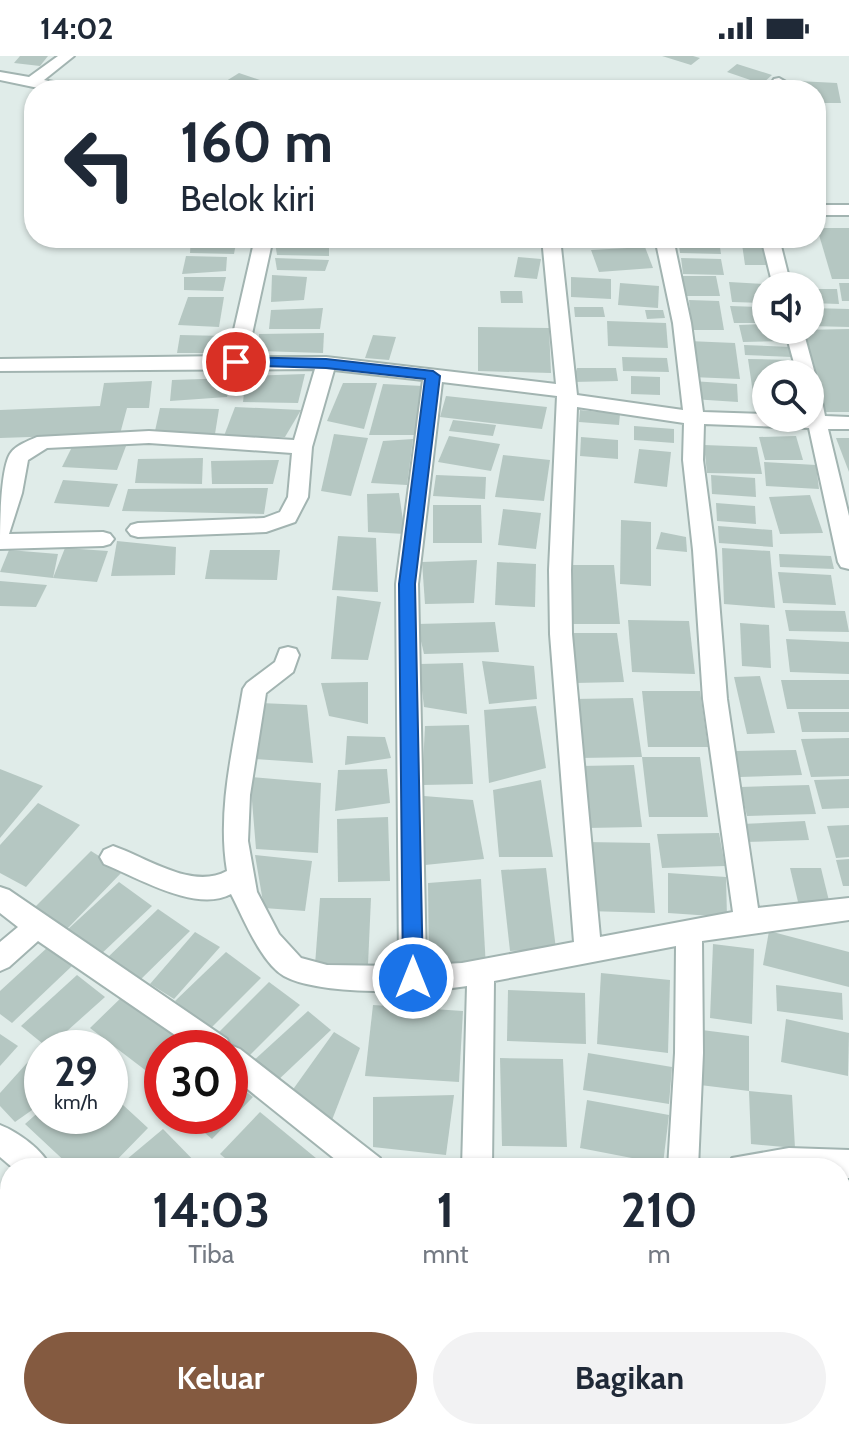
<!DOCTYPE html>
<html lang="id">
<style>
:root{--surface:#fff;--page:#f2f2f3;--text:#1f2937;--muted:#747a83;--accent:#845a40}
body{margin:0;font-family:Cabin,sans-serif;background:var(--page);color:var(--text);height:100vh;display:flex;flex-direction:column;font-size:30px;white-space:nowrap}
*{box-sizing:border-box;margin:0}
p{font-size:26px;color:var(--muted)}
.icon{flex:none;width:44px;height:44px;fill:none;stroke:currentColor;stroke-width:2;stroke-linecap:round;stroke-linejoin:round}
.map{position:relative;flex:1;overflow:hidden}
.panel{position:absolute;left:0px;top:1102px;width:850px;height:282px;display:flex;flex-direction:column;background:var(--surface);border-radius:32px 32px 0 0;box-shadow:0 2px 6px #0004}
.panel>*{flex:none}
.top-card{position:absolute;left:24px;top:24px;width:802px;height:168px;border-radius:32px;box-shadow:0 2px 6px #0004;background:#fff;color:var(--text);overflow:hidden}
.buttons{position:absolute;left:752px;top:216px;display:grid;gap:16px}
.buttons a{display:grid;place-items:center;width:72px;height:72px;border-radius:50%;background:var(--surface);box-shadow:0 2px 6px #0004;font-size:40px}
.speed{position:absolute;left:24px;top:974px;display:flex;gap:16px;font-size:40px;font-weight:700;text-align:center}
.speed>*{display:grid;place-content:center;width:104px;height:104px;border-radius:50%;background:var(--surface);box-shadow:0 2px 6px #0004;line-height:1}
.speed small{font-size:20px;font-weight:400}
.speed .limit{border:12px solid #d22;background:#fff;color:#111}
.pin{position:absolute;display:grid;place-items:center;width:68px;height:68px;color:#fff;margin:-34px;border:4px solid #fff;border-radius:50%;box-shadow:0 2px 8px #0007}
.me{position:absolute;width:88px;margin:-44px;rotate:0deg;stroke-linejoin:round;filter:drop-shadow(0 0 6px #0008)}
.turn{display:flex;align-items:center;gap:28px;height:168px;padding:0 24px;font-size:36px}
.turn .icon{width:104px;height:104px;stroke-width:2.5}
.turn b{display:block;font-size:56px;line-height:68px}
.eta{display:flex;justify-content:space-evenly;align-items:center;height:136px;text-align:center}
.eta b{font-size:48px;font-weight:700;line-height:56px}
.primary-button{display:flex;gap:16px;margin-top:auto;padding:16px 24px}
.primary-button a{flex:1;height:92px;border-radius:48px;background:var(--accent);color:#fff;font-size:32px;font-weight:700;line-height:92px;text-align:center}
.primary-button a+a{background:var(--page);color:var(--text)}
.status{display:flex;justify-content:space-between;align-items:center;height:56px;padding:0 40px;background:var(--surface);direction:ltr}
.status svg{height:22px;fill:currentColor}
.map>svg:first-child{display:block}
</style>
<div class="status"><b>14:02</b><svg viewBox="0 0 49 12"><path d="M0 12V9h3v3zM5 12V6h3v6zM10 12V3h3v9zM15 12V0h3v12zM26 1h20v11H26zM47 4h2v5h-2z"/></svg></div>
<div class="map">
<svg width="849" height="1383" viewBox="0 0 849 1383">
<rect width="100%" height="100%" fill="#e0ece9"/>
<!-- building -->
<g fill="#b5c7c2">
<polygon points="20,0 48,0 40,10 14,7"/>
<polygon points="662,0 693,0 700,2 691,9"/>
<polygon points="737,8 772,19 762,28 727,16"/>
<polygon points="239,17 263,25 249,34 215,32"/>
<polygon points="798,25 837,27 841,47 816,47 816,34 799,34"/>
<polygon points="632,27 671,29 672,34 632,34"/>
<polygon points="817,172 849,172 849,223 832,223"/>
<polygon points="191,182 237,182 234,198 190,197"/>
<polygon points="678,183 719,184 721,198 680,197"/>
<polygon points="275,187 329,188 329,200 277,199"/>
<polygon points="742,188 768,189 773,209 745,209"/>
<polygon points="645,191 653,212 599,216 591,194"/>
<polygon points="186,200 227,201 226,215 182,218"/>
<polygon points="518,201 541,203 537,223 514,221"/>
<polygon points="275,202 329,204 325,215 277,214"/>
<polygon points="681,202 721,203 724,219 683,218"/>
<polygon points="272,219 307,221 304,244 271,246"/>
<polygon points="680,220 716,220 720,240 683,240"/>
<polygon points="184,221 226,221 223,235 184,234"/>
<polygon points="571,221 611,223 611,243 571,241"/>
<polygon points="729,226 766,228 766,247 732,246"/>
<polygon points="620,227 659,230 658,252 618,249"/>
<polygon points="839,227 849,227 849,245 842,245"/>
<polygon points="810,233 837,233 839,248 810,247"/>
<polygon points="500,235 522,235 523,247 501,247"/>
<polygon points="188,241 224,241 219,271 178,269"/>
<polygon points="689,244 719,245 724,274 692,274"/>
<polygon points="730,250 760,251 764,267 734,267"/>
<polygon points="574,251 603,251 605,261 575,261"/>
<polygon points="323,252 320,273 269,273 271,254"/>
<polygon points="810,252 849,253 849,271 810,270"/>
<polygon points="645,254 663,254 665,262 647,263"/>
<polygon points="607,265 666,267 668,292 608,290"/>
<polygon points="766,268 766,274 785,274 788,285 743,286 739,269"/>
<polygon points="478,271 549,272 551,317 478,315"/>
<polygon points="849,273 849,356 825,356 801,274"/>
<polygon points="324,277 323,297 259,295 259,278"/>
<polygon points="180,279 225,280 223,297 177,297"/>
<polygon points="373,279 396,281 389,304 365,302"/>
<polygon points="688,285 735,287 740,323 691,321"/>
<polygon points="744,289 791,291 792,301 745,299"/>
<polygon points="622,301 667,302 669,316 623,315"/>
<polygon points="748,303 791,304 794,318 766,318 766,351 755,351"/>
<polygon points="577,312 616,312 618,325 573,326"/>
<polygon points="305,318 298,347 243,346 246,320"/>
<polygon points="631,320 660,321 660,339 631,338"/>
<polygon points="232,322 227,341 170,345 172,324"/>
<polygon points="152,325 149,352 127,352 120,378 0,382 0,354 100,350 104,327"/>
<polygon points="692,325 737,328 738,346 692,343"/>
<polygon points="343,327 377,327 364,373 327,365"/>
<polygon points="383,328 423,330 418,379 369,379"/>
<polygon points="446,340 547,351 542,373 440,361"/>
<polygon points="235,351 301,354 285,381 224,380"/>
<polygon points="160,352 219,353 215,378 155,375"/>
<polygon points="580,354 620,358 619,369 579,366"/>
<polygon points="453,364 496,369 493,380 449,375"/>
<polygon points="634,370 674,373 674,387 634,384"/>
<polygon points="334,378 368,382 351,440 321,435"/>
<polygon points="449,380 500,388 491,415 438,406"/>
<polygon points="796,380 803,404 765,404 759,381"/>
<polygon points="581,381 618,384 618,403 580,400"/>
<polygon points="836,382 849,382 849,416"/>
<polygon points="413,383 407,429 371,427 383,385"/>
<polygon points="704,389 757,391 762,418 707,417"/>
<polygon points="126,390 117,414 62,411 72,391"/>
<polygon points="639,393 671,396 667,431 634,427"/>
<polygon points="503,399 550,404 544,445 495,441"/>
<polygon points="203,402 202,428 135,427 138,403"/>
<polygon points="279,404 273,428 212,428 211,405"/>
<polygon points="764,406 816,409 819,433 766,430"/>
<polygon points="436,419 486,421 485,443 433,440"/>
<polygon points="711,419 755,422 756,441 712,438"/>
<polygon points="63,424 118,428 109,451 54,447"/>
<polygon points="268,432 264,458 122,455 128,433"/>
<polygon points="399,437 405,478 368,476 367,438"/>
<polygon points="810,439 823,477 780,478 769,441"/>
<polygon points="716,447 755,450 756,468 717,465"/>
<polygon points="433,449 481,449 482,487 433,487"/>
<polygon points="503,453 541,457 536,493 498,489"/>
<polygon points="621,464 651,466 651,530 620,528"/>
<polygon points="718,470 772,474 773,491 719,487"/>
<polygon points="661,476 686,481 687,496 656,493"/>
<polygon points="338,480 376,482 378,536 332,534"/>
<polygon points="117,485 176,491 175,519 111,520"/>
<polygon points="65,492 108,495 97,526 53,522"/>
<polygon points="722,492 770,495 775,552 724,548"/>
<polygon points="9,494 58,498 53,522 0,516"/>
<polygon points="210,494 280,494 277,524 205,523"/>
<polygon points="779,498 831,500 834,513 780,511"/>
<polygon points="477,504 474,547 425,548 422,506"/>
<polygon points="497,506 536,508 535,551 495,549"/>
<polygon points="564,509 614,509 620,568 569,568"/>
<polygon points="778,516 831,519 836,549 783,547"/>
<polygon points="0,525 47,529 36,551 0,550"/>
<polygon points="337,540 381,546 368,604 331,603"/>
<polygon points="785,554 845,555 849,576 789,575"/>
<polygon points="628,564 689,565 695,618 632,616"/>
<polygon points="495,566 499,596 424,598 417,568"/>
<polygon points="740,567 769,569 771,612 742,610"/>
<polygon points="569,577 617,577 624,626 574,627"/>
<polygon points="786,583 849,586 849,618 790,616"/>
<polygon points="482,605 534,610 537,643 489,648"/>
<polygon points="463,607 467,658 424,651 419,608"/>
<polygon points="760,620 775,677 747,678 734,621"/>
<polygon points="781,624 849,624 849,653 787,653"/>
<polygon points="368,626 368,668 329,660 321,627"/>
<polygon points="642,635 700,635 708,691 648,691"/>
<polygon points="633,642 642,701 700,701 708,761 649,761 642,701 579,702 573,643"/>
<polygon points="260,647 307,649 313,707 255,703"/>
<polygon points="536,650 546,712 489,727 484,654"/>
<polygon points="798,656 849,656 849,676 802,676"/>
<polygon points="469,669 473,728 422,729 425,670"/>
<polygon points="347,680 385,681 391,702 345,709"/>
<polygon points="849,682 849,720 811,721 801,683"/>
<polygon points="796,694 802,719 740,721 735,695"/>
<polygon points="634,709 642,771 586,772 580,710"/>
<polygon points="0,713 43,730 0,782"/>
<polygon points="387,713 390,747 335,755 338,714"/>
<polygon points="250,721 321,727 318,797 256,793"/>
<polygon points="849,723 849,752 822,753 814,724"/>
<polygon points="541,724 553,801 499,801 493,734"/>
<polygon points="809,729 816,758 747,760 740,731"/>
<polygon points="424,740 473,744 484,803 425,809"/>
<polygon points="38,747 80,769 26,831 0,817 0,789"/>
<polygon points="388,761 390,825 338,826 337,763"/>
<polygon points="805,765 809,784 745,786 742,768"/>
<polygon points="849,769 849,801 836,802 827,770"/>
<polygon points="719,777 725,810 662,812 657,778"/>
<polygon points="585,786 650,787 655,857 588,855"/>
<polygon points="91,795 123,815 66,874 33,853"/>
<polygon points="255,799 312,805 305,855 264,852"/>
<polygon points="849,803 849,830 843,830 836,804"/>
<polygon points="546,812 556,893 510,895 501,814"/>
<polygon points="790,812 821,812 830,849 799,850"/>
<polygon points="668,817 726,821 727,861 668,857"/>
<polygon points="481,823 486,912 429,912 428,827"/>
<polygon points="119,826 152,850 99,900 66,875"/>
<polygon points="320,842 371,842 368,909 315,909"/>
<polygon points="158,853 190,875 137,927 105,904"/>
<polygon points="769,875 849,896 849,931 763,909"/>
<polygon points="195,876 220,891 174,943 150,928"/>
<polygon points="713,888 754,893 752,968 710,962"/>
<polygon points="48,891 73,909 12,967 0,958 0,935"/>
<polygon points="226,896 261,922 210,973 175,945"/>
<polygon points="601,917 670,924 668,997 597,988"/>
<polygon points="77,919 105,941 48,992 21,970"/>
<polygon points="269,926 300,949 247,1002 217,978"/>
<polygon points="776,929 842,937 843,964 777,955"/>
<polygon points="508,934 585,937 586,988 507,985"/>
<polygon points="125,938 184,982 174,992 162,992 162,1004 149,1017 90,972"/>
<polygon points="373,949 463,955 459,1026 365,1020"/>
<polygon points="308,955 331,974 275,1027 252,1006"/>
<polygon points="786,963 849,977 848,1020 781,1006"/>
<polygon points="702,974 749,980 749,1035 792,1039 795,1092 751,1088 749,1035 700,1029"/>
<polygon points="334,976 360,992 332,1064 289,1039"/>
<polygon points="0,978 18,990 0,1010"/>
<polygon points="36,997 42,1001 42,1047 15,1066 0,1050 0,1037"/>
<polygon points="588,997 672,1011 669,1048 583,1034"/>
<polygon points="500,1002 563,1003 567,1091 502,1090"/>
<polygon points="162,1017 162,1041 149,1030"/>
<polygon points="230,1023 253,1041 212,1083 185,1060 230,1060"/>
<polygon points="110,1037 148,1072 109,1112 72,1112 25,1068 42,1053 42,1060 110,1060"/>
<polygon points="454,1039 446,1099 373,1091 373,1041"/>
<polygon points="587,1044 669,1059 663,1108 580,1092"/>
<polygon points="260,1056 328,1112 237,1112 220,1098"/>
<polygon points="163,1073 201,1112 123,1112 120,1109"/>
<polygon points="840,1126 848,1126 849,1130 849,1174 840,1174"/>
<polygon points="0,1132 10,1139 10,1158 0,1169"/>
<polygon points="849,1187 849,1235 840,1236 840,1188"/>
<polygon points="840,1249 849,1249 849,1311 840,1310"/>
<rect x="840" y="1313" width="9" height="48"/>
<polygon points="219,1374 294,1374 295,1383 213,1383"/>
<polygon points="341,1374 444,1374 452,1383 349,1383"/>
<polygon points="487,1374 571,1374 570,1383 486,1383"/>
<polygon points="721,1374 798,1374 799,1383 722,1383"/>
</g>
<g fill="none" stroke-linecap="round" stroke-linejoin="round">
<!-- minor casing -->
<g stroke="#a2b4b1" stroke-width="4">
<g id="minor">
<polygon points="58,0 74,0 44,24 76,31 79,34 48,34 0,24 0,16 29,21"/>
<polygon points="779,22 786,26 783,34 767,34 774,23"/>
<rect x="816" y="149" width="33" height="10"/>
<path d="M255 182H273L247 301H326L556 328 542 182H560L577 339 683 354 673 267 655 182H673L691 267 703 356 766 358V362H810V329L820 335 825 360 849 361V373H828L849 460V513L841 511 838 506 809 372 704 368 703 404 715 494 727 643 758 852 849 842V864L702 885 703 997 698 1112H668L675 997 676 890 494 925 492 1112H462L467 930C426 937 320 940 284 920 261 907 243 861 231 838 196 857 139 822 104 808L100 801 104 794 113 790C148 802 192 834 227 815 217 754 233 693 243 633L247 627 275 606 280 593 288 591 296 593 299 599 293 616 266 637 250 739 248 785 257 836 279 878 301 902 327 909 399 910 396 528 423 324 334 314 312 391 308 441 295 466 266 476 138 481 131 479 127 474 131 469 138 467 264 462 280 456 288 441 292 397 149 387 47 392 28 404 22 437 9 478 103 476 110 478 114 483 110 488 103 490 0 493C0 472 0 415 10 398 16 389 28 385 37 381L149 375 294 384 315 313 0 315V303L228 300ZM442 326 557 340 549 514 550 578 574 886 462 907 426 909 418 528ZM577 351 684 367 683 404 693 494 703 643 733 856 600 881 572 578 571 514Z"/>
<polygon points="761,182 779,182 791,230 773,230"/>
<polygon points="785,274 803,274 815,318 813,322 810,323 810,318 797,318"/>
<polygon points="0,831 9,834 227,983 230,989 240,993 380,1102 384,1112 346,1112 230,1019 230,992 194,992 38,885 9,911 0,915 0,886 18,871 0,857"/>
<path d="M0 1069C18 1076 43 1094 51 1112H13L0 1101Z"/>
<polygon points="789,1092 849,1094 849,1122 840,1122 840,1112 728,1112 732,1102"/>
<polygon points="108,1374 147,1374 143,1383 104,1383"/>
<polygon points="283,1374 321,1374 325,1383 287,1383"/>
<polygon points="448,1374 482,1374 480,1383 446,1383"/>
<rect x="675" y="1374" width="34" height="9"/>
</g>
</g>
<!-- highway casing -->
<g stroke="#c0c9c8" stroke-width="4">
<g id="highway">
<polygon points="0,1203 10,1208 10,1244 0,1239"/>
<polygon points="161,1374 201,1374 205,1383 165,1383"/>
</g>
</g>
<!-- minor -->
<use href="#minor" fill="#fff" fill-rule="evenodd"/>
<!-- highway -->
<use href="#highway" fill="#286d6b" fill-rule="evenodd"/>
</g>
<!-- route -->
<polygon fill="#1a73e8" stroke="#114b97" stroke-width="2" points="236,301 326,303 433,315 440,320 415,528 423,922 420,929 413,931 406,929 403,922 399,528 425,323 326,312 231,309 229,306"/>
</svg>
<div class="buttons">
<a><svg class="icon" aria-label="sound" viewBox="0 0 24 24"><path d="M4 9h4l5-4v14l-5-4H4zM17 9q2 3 0 6"/></svg></a>
<a><svg class="icon" aria-label="search" viewBox="0 0 24 24"><circle cx="10" cy="10" r="6"/><path d="M15 15l6 6"/></svg></a>
</div>
<div class="speed"><div>29<small>km/h</small></div><div class="limit">30</div></div>
<div class="pin" style="left:236px;top:306px;background:#d93025"><svg class="icon" aria-label="arrive" viewBox="0 0 24 24"><path d="M6 21V4h12l-3 4 3 4H6"/></svg></div>
<svg class="me" style="left:413px;top:922px" viewBox="-20 -20 40 40"><circle r="17" fill="#1a73e8" stroke="#fff" stroke-width="3"/><path d="M0-11L8 9 0 5-8 9z" fill="#fff"/></svg>
<div class="top-card">
<div class="turn"><svg class="icon" aria-label="left" viewBox="0 0 24 24"><path d="M17 20v-9H6M10 6l-5 5 5 5"/></svg><div><b>160 m</b>Belok kiri</div></div>
</div>
<section class="panel">
<div class="eta">
<div><b>14:03</b><p>Tiba</p></div>
<div><b>1</b><p>mnt</p></div>
<div><b>210</b><p>m</p></div>
</div>
<div class="primary-button"><a>Keluar</a><a>Bagikan</a></div>
</section>
</div>
